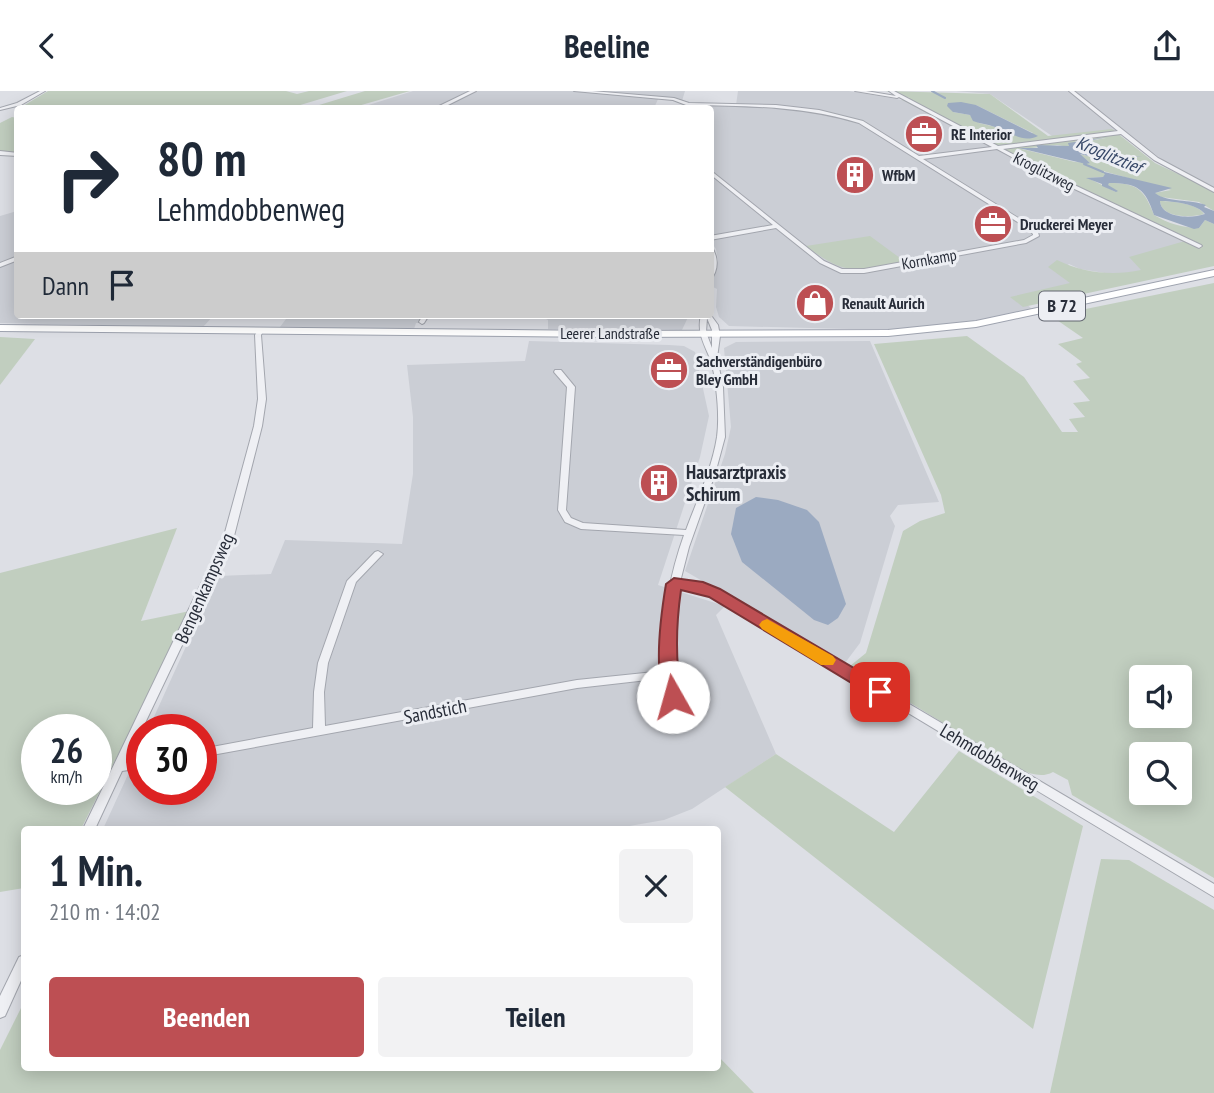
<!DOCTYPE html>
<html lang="de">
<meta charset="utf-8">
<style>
:root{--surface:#fff;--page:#f2f2f3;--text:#1f2937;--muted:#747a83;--accent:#bd4f53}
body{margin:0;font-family:"PT Sans Narrow",sans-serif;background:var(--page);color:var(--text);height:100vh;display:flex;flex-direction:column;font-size:26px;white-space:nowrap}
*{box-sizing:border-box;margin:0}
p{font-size:23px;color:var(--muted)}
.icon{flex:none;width:38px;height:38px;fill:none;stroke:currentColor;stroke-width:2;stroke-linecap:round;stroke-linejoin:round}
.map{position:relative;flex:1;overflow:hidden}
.sheet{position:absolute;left:21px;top:735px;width:700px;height:245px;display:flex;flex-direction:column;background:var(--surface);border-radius:7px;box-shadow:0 4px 18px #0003}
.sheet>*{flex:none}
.guide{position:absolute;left:14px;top:14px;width:700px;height:214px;border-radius:7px;box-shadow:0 4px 18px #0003;background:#fff;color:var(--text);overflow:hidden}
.buttons{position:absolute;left:1129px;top:574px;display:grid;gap:14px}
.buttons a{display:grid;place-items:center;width:63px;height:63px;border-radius:7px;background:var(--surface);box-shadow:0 4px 18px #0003;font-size:35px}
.speed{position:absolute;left:21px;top:623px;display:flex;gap:14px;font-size:35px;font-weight:700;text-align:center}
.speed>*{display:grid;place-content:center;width:91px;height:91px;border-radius:50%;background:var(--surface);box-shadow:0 4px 18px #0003;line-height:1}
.speed small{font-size:18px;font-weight:400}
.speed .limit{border:10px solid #d22;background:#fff;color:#111}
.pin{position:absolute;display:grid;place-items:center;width:60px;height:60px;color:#fff;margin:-30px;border-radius:14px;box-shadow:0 4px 10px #0006}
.me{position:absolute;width:77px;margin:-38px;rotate:353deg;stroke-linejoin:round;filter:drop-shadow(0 0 5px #0008)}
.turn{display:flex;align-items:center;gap:24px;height:147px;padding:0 28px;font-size:32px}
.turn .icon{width:91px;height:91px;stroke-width:2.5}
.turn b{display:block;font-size:49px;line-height:60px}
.then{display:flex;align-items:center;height:66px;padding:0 28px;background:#0003;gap:14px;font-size:26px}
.round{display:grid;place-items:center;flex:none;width:74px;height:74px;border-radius:7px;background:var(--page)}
.summary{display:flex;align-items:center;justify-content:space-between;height:119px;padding:0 28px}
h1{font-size:42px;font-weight:700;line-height:52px}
.primary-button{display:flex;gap:14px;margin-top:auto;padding:14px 28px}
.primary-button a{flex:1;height:80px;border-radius:7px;background:var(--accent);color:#fff;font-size:28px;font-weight:700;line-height:80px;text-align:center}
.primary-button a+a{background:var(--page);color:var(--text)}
header{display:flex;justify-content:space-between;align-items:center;height:91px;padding:0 28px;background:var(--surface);font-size:32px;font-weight:700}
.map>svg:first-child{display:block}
</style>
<header><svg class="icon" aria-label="back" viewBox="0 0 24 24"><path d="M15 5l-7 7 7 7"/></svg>Beeline<svg class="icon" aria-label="share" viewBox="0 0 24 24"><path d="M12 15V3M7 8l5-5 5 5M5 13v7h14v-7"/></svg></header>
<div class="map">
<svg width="1214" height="1002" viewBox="0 0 1214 1002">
<rect width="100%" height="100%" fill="#dddfe5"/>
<!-- built -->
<g fill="#cbced5">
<polygon points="413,0 685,0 682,10 659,6 654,17 356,18"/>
<polygon points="738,0 849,0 902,9 1199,155 1144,181 1117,184 1080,178 1069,173 1061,180 1084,197 1024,211 1032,218 973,230 887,239 729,235 719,226 716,216 717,198 711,195 718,169 716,158 711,151 710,18 685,18 689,13 736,14"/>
<polygon points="956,0 1214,0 1214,97 1168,73 1123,39 1055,47 990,3"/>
<polygon points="17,120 18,224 214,224 203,236 0,232 0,125"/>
<polygon points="289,224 431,224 425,232 416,232 414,238 280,236"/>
<polygon points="538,224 689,224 682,239 548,238 548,229"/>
<polygon points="529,250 669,254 684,255 695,261 709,325 700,366 658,494 725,515 716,524 776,663 692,718 664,729 612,738 103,738 142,653 142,698 201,698 201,639 148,639 218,485 271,483 285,449 402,453 413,383 413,326 407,274 525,270"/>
<polygon points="870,250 939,411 898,414 890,425 895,435 860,552 845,572 685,480 725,363 731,336 724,257 736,251"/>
</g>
<!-- green -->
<g fill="#c1cebf" fill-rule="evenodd">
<polygon points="48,0 286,0 297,3 309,0 347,0 287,18 59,18 23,15"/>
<polygon points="365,0 410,0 351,17 306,18"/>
<path d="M886 0 990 3 1048 45 1112 38 1155 72 1214 100V120L1199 111 1161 106 1154 102 1171 99 1103 80 1106 83 1103 86 1088 87 1116 101 1107 94 1109 92C1137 92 1144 98 1154 124 1167 132 1183 137 1199 137L1205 129 1214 133V175L1023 216 1010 206 1070 192 1048 176 1057 169C1083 182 1113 185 1141 179L1129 166 1185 150 1036 79 902 9 910 7ZM976 14 1033 42 1005 43 996 36 979 32 970 24 953 21ZM1106 47 1077 52 1093 65H1140L1101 68 1079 63 1090 72 1075 71 1022 58 1057 54 1069 56 1076 50Z"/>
<polygon points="12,26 17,27 17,62 0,61 0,32"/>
<path d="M1160 110C1173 110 1198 113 1204 123 1191 127 1161 127 1160 110Z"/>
<path d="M870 145 904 170C856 179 848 187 806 155Z"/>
<path d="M1214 192V787L1072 704 1068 689 1053 681C1042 687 1032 683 1020 679L850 575 866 562 903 440 920 430 945 422 941 404 874 253 967 245 1024 286 1062 341H1078L1069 328 1085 326 1073 312 1090 310 1073 290 1090 287 1076 273 1082 271 1058 253 1083 247 1051 225ZM1141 586H1180V625H1141ZM1141 663H1180V702H1141Z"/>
<polygon points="0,246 35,248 0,294"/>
<path d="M177 437 141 530 190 520 81 738H24V797L0 801V482ZM37 639H96V698H37Z"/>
<polygon points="959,660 1083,735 1033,938 725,696 776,663 894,741"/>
<polygon points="1101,768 1129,769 1214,819 1214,1002 1050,1002"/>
<polygon points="24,915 24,976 718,976 718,965 754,1002 0,1002 0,959 21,917"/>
</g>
<!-- water -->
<g fill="#9baac1" fill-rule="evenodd">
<path d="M961 11 976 14 1038 45C1021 53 1010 40 995 36 988 33 980 33 973 30L970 24 953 21 947 15 948 12Z"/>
<polygon points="1108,46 1077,52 1093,65 1142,65 1101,68 1080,63 1090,72 1086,73 1019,57 1038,57 1036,54 1069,55 1068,52"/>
<path d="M1100 80 1172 97 1155 102C1168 112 1190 108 1206 114L1204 116 1214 120V133L1205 129 1199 137 1194 138 1154 124C1145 97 1137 92 1109 92L1108 94 1118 100 1116 101 1102 95V93L1086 87 1103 86 1105 83ZM1160 110C1173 110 1197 113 1205 123 1191 128 1161 127 1160 110Z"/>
<polygon points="756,406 778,409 807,419 819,431 846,513 838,527 828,534 814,529 742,471 731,443 736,417"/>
</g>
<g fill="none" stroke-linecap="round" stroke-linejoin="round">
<!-- stream -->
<g stroke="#9baac1" stroke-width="2">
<polyline points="932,0 945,7"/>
<polyline points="1084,73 1103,81"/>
</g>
<!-- minor casing -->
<g stroke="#a3a6ae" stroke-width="2">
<g id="minor">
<polygon points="40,0 45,0 21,14 0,19 0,17 17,12"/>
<polygon points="470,0 476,0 440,18 433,18"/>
<path d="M574 0H592L674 7 689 12 776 14 819 19 863 30 919 65 992 56 899 6 897 7 855 0H866L896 5 889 0H894L998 55 1118 40 1069 0H1074L1158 67 1214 97V101L1154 69 1121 43 1003 58 1049 82 1201 154 1202 155 1199 157 1045 84 997 58 923 68 1028 133 1038 141 1039 145 1026 152 864 182H841L820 172 776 137 710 149V145L773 134 710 83V79L824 170 842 178H864L1024 149 1033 144V143L1024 135 859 32C804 15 748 15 690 14L688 18H683L686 14 673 9Z"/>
<polygon points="0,60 18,62 18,65 0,64"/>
<path d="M710 154C719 165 719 179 710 190L712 172Z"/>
<polygon points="18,165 18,169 0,176 0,172"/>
<path d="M710 223 718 234 720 245 717 267 723 296 725 346 715 383 689 456 680 491 703 494 718 500 1214 793V806L712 504 701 500 678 497C671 533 672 569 678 606L677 609H669L665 587 577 597 201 666V658L313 637 314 601 318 572 347 490 375 461 378 460 383 463 381 465 356 491 328 572 324 601 325 635 577 589 664 580C661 533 668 489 684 444L581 438 565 431 558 419 567 296 554 281 555 279H561L575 296 566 419 571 427 583 432 686 439C697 409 712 378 717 346 719 331 718 313 716 297 715 286 713 276 709 265 703 251 697 240 701 224H710ZM707 227 712 239V257L706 241Z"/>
<polygon points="423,224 429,224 424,232 422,233 419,231"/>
<polygon points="261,237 264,239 261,244 266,308 262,335 234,445 127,670 142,668 142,677 122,680 95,738 83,738 224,445 254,335 258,308 255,244 259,238"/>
<polygon points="24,864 24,883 5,925 0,927 0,905 19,866"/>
</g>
</g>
<!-- primary casing -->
<g stroke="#9ea3af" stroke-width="2">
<polygon id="primary" points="1214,179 1214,185 976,236 888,245 606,246 0,240 0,234 606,240 888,239 976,230"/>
</g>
<!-- minor -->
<use href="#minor" fill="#eff0f4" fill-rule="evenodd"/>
<!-- primary -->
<use href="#primary" fill="#fff" fill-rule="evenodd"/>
</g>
<!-- route -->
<path fill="#bd4f53" stroke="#7b3336" stroke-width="2" d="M674 487 703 491 720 498 886 596 888 601 886 605H873L709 506 681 499C676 534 675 571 682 606L679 611H667C652 583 661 523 666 493Z"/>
<!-- slow -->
<polygon fill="#f59e0b" points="767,528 833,565 836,569 833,574 821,574 762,538 759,534 762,530"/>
<!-- icons -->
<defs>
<g id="office-disc" transform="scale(2.0125)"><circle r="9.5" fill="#bd4f53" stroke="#eceef3"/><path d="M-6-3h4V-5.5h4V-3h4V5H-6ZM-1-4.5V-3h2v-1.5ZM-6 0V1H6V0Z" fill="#fff"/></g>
<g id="building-disc" transform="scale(2.0125)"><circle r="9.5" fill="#bd4f53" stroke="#eceef3"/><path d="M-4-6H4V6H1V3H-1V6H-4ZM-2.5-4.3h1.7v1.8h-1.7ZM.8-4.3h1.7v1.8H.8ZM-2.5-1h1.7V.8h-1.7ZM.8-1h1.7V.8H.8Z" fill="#fff"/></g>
<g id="shop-disc" transform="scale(2.0125)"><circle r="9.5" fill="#bd4f53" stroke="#eceef3"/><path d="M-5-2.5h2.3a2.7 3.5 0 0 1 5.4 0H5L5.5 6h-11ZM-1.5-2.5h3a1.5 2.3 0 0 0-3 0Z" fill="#fff"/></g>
</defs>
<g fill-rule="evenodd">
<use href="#office-disc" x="924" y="43"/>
<use href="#building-disc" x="855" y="84"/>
<use href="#office-disc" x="993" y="133"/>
<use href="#shop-disc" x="815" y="212"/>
<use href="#office-disc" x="669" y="279"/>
<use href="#building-disc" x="659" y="392"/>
</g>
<g text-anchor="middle" stroke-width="6" stroke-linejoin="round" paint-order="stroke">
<!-- far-poi labels -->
<g font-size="16" font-weight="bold" fill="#282d39" stroke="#eceef3" text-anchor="start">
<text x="951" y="49">RE Interior</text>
<text x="882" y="90">WfbM</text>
<text x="1020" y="139">Druckerei Meyer</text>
<text x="842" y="218">Renault Aurich</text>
<text x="696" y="276">Sachverständigenbüro<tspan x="696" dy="18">Bley GmbH</tspan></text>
</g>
<!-- far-street labels -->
<g font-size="16" fill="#282d39" stroke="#eceef3">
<text transform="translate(1044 80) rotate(27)" y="6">Kroglitzweg</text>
<text transform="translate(929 168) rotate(-10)" y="6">Kornkamp</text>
<text x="610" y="248">Leerer Landstraße</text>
</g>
<!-- far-water labels -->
<g font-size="18" font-style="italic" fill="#374868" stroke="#eceef3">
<text transform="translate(1109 64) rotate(23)" y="6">Kroglitztief</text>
</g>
<!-- shield labels -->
<rect fill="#eceef3" stroke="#636771" stroke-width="2" x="1039" y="200.5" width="46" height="29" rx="5"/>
<g font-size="18" font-weight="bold" fill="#282d39">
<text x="1062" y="221">B 72</text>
</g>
<!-- poi labels -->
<g font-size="19" font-weight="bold" fill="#282d39" stroke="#eceef3" text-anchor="start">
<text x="686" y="388">Hausarztpraxis<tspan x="686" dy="22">Schirum</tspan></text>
</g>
<!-- street labels -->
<g font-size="19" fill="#282d39" stroke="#eceef3">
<text transform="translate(204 497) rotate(-66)" y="7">Bengenkampsweg</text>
<text transform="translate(435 620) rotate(-11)" y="7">Sandstich</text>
<text transform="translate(990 666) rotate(31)" y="7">Lehmdobbenweg</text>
</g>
</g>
</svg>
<div class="buttons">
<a><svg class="icon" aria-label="sound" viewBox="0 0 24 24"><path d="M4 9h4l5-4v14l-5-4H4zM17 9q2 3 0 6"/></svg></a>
<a><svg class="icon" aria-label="search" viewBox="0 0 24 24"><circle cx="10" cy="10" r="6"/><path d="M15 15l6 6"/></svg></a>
</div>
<div class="speed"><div>26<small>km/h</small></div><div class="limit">30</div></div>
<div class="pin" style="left:880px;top:601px;background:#d93025"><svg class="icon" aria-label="arrive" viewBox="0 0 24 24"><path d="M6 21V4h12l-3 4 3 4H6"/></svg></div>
<svg class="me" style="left:673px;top:606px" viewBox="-20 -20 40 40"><circle r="19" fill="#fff"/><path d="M0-13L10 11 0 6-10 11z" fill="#bd4f53"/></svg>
<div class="guide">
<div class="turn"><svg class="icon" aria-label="right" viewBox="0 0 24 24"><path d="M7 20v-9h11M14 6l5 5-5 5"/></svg><div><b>80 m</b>Lehmdobbenweg</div></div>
<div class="then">Dann<svg class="icon" aria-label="arrive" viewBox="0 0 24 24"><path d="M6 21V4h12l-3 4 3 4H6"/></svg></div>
</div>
<section class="sheet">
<div class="summary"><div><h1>1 Min.</h1><p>210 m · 14:02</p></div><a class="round"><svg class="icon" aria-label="close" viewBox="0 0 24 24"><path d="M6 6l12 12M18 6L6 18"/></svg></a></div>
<div class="primary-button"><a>Beenden</a><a>Teilen</a></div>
</section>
</div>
